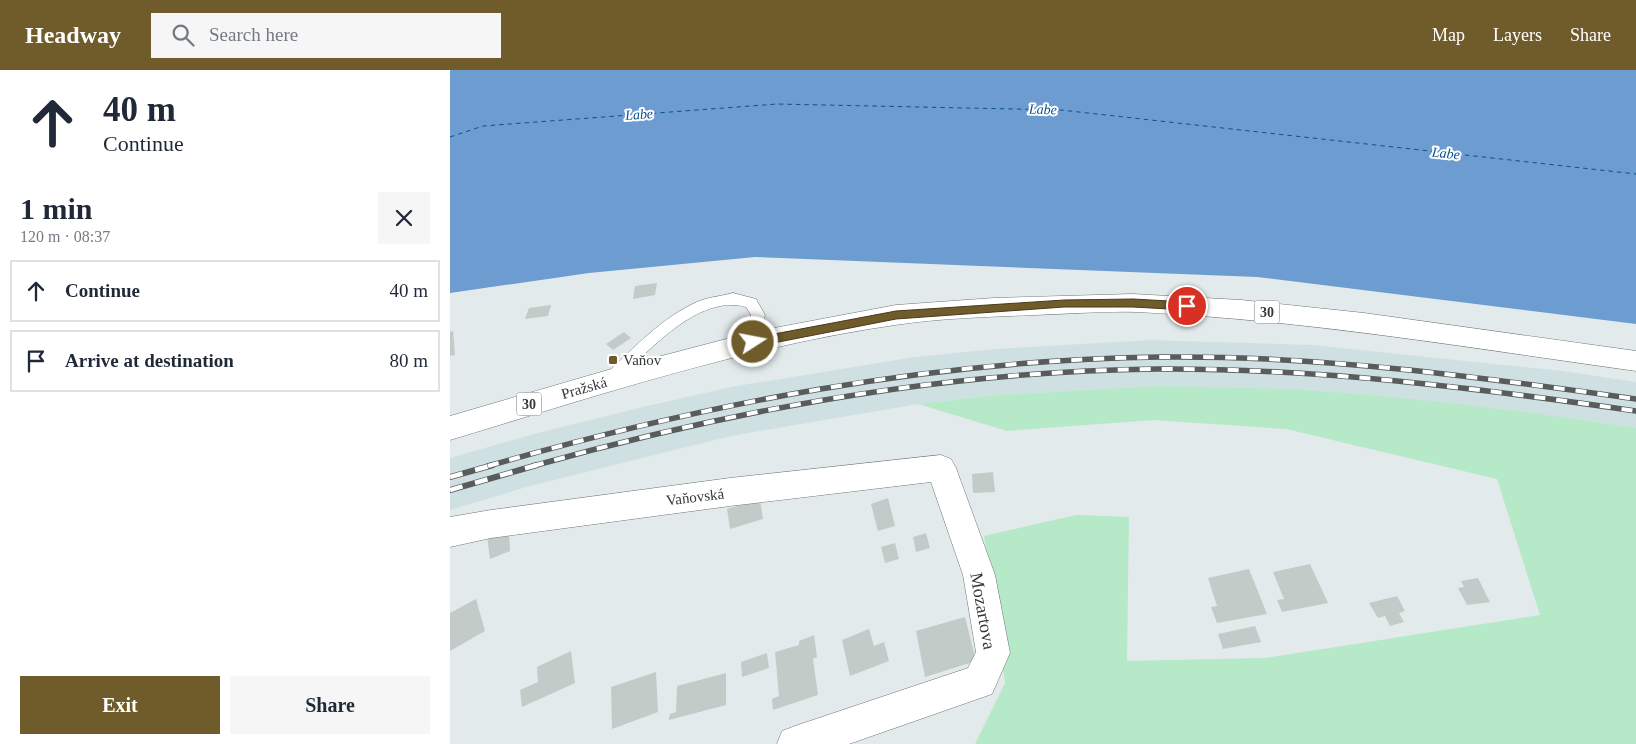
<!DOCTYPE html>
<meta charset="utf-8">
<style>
:root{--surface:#fff;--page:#f6f6f7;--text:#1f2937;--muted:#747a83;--line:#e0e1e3;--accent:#705b2a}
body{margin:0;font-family:Georgia,serif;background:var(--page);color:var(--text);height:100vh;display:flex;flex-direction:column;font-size:19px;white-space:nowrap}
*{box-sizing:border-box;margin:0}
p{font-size:16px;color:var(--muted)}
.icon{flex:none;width:28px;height:28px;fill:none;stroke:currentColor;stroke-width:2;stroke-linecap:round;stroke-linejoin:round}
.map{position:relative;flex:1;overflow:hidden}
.details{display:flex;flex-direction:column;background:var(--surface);width:450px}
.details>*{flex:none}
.top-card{background:#fff;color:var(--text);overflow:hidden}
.pin{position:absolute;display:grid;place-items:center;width:42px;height:42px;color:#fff;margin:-21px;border:2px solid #fff;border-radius:50%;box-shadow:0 1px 5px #0007}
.me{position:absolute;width:55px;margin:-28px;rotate:79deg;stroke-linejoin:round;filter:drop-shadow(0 0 4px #0008)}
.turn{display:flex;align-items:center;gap:18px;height:105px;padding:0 20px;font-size:22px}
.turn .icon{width:65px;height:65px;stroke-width:2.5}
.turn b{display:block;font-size:35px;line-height:42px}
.round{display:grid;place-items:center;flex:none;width:52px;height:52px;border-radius:0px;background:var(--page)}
.head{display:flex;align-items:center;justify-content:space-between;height:85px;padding:0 20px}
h1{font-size:30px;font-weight:800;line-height:38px}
.button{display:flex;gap:10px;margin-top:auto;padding:10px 20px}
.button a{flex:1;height:58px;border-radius:0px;background:var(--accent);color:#fff;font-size:20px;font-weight:800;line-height:58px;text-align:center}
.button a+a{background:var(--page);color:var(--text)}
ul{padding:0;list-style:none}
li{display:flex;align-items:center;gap:15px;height:62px;margin:0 10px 8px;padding:0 10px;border:2px solid var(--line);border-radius:0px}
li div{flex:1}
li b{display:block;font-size:19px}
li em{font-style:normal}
header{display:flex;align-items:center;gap:30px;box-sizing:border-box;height:70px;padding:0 25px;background:var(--accent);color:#fff}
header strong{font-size:24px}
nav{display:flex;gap:28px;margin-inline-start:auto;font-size:18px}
.search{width:350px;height:45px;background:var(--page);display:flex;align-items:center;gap:12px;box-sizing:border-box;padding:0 18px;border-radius:0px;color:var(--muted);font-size:19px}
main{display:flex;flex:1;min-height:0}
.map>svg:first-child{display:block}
</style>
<header>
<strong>Headway</strong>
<div class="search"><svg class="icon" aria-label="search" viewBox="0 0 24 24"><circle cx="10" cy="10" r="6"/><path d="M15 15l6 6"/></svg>Search here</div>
<nav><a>Map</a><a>Layers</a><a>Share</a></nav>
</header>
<main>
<section class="details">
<div class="top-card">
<div class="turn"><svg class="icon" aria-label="ahead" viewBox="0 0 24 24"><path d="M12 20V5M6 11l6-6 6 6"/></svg><div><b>40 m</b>Continue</div></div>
</div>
<div class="head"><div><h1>1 min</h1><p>120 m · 08:37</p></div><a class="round"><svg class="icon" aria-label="close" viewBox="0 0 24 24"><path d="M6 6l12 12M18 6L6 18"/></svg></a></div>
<ul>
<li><svg class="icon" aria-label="ahead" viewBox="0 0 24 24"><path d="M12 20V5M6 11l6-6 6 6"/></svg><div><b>Continue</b></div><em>40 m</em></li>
<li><svg class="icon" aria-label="arrive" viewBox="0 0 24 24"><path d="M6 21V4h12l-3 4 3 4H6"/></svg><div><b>Arrive at destination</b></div><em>80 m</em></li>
</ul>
<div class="button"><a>Exit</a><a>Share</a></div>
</section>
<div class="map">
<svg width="1186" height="674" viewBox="0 0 1186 674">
<rect width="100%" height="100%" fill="#e3eaeb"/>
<!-- built -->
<polygon fill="#cfe0e2" points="701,270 862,275 1113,301 1186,312 1186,358 1128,349 954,329 870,321 707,316 548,325 468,334 281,366 80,416 0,440 0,388 84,364 197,336 281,317 465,287 545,279"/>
<!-- green -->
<path fill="#b5e9c7" d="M707 316C761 317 816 318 870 321 976 329 1082 342 1186 358V674H525L555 613 534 466 626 445 679 447 677 591 815 588 1090 545 1047 409 836 359 703 350 557 361 468 334 548 325Z"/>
<!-- water -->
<polygon fill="#6d9cd0" points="0,0 1186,0 1186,254 807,207 305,187 139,203 0,223"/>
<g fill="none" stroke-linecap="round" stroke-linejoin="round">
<!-- ferry -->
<polyline stroke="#095291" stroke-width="1" stroke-dasharray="4.5 4" stroke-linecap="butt" points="0,67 33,56 327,34 611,40 1186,104"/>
</g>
<!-- building -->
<g fill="#c3cbc9">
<polygon points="207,213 205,225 183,229 185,216"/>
<polygon points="101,235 98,246 75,249 79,238"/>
<polygon points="3,261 5,285 0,286 0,262"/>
<polygon points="174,262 181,268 163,280 156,274"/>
<polygon points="543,402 545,422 523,423 522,404"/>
<polygon points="438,428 445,456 428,461 421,434"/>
<polygon points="310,429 313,449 280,459 277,439"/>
<polygon points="59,458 60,481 40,489 37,466"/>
<polygon points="476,463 480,478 466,482 463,467"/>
<polygon points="445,473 449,489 435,493 431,477"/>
<polygon points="860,494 878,533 832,542 827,530 834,529 823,502"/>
<polygon points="799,499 817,544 767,553 761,537 767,536 758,508"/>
<polygon points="1028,508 1040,532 1017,535 1008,518 1014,517 1011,511"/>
<polygon points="947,526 955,541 949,543 954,552 940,556 935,546 928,548 919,533"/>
<polygon points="26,529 35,561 0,581 0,543"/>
<polygon points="515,547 526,591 475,607 466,561"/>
<polygon points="805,556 811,572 773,579 768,564"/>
<polygon points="419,559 424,576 434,572 439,591 400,606 392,570"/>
<polygon points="364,565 367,587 363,589 368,625 323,640 322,629 329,626 325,582 349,575 349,571"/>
<polygon points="121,581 125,613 72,637 70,620 88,612 87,597"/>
<polygon points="317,583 319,598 292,607 291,592"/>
<polygon points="206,602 208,642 162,659 161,617"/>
<polygon points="276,603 276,635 219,650 220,644 226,642 227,616"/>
</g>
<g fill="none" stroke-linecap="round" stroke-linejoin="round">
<!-- service casing -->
<g stroke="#6d7374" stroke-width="1">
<path id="service" d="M283 223 306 229 315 245 308 276 303 278 298 276 296 272 301 245 296 237C248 223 197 283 165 313L160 315 155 313 153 309 155 305C184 278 212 247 249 231 260 227 272 226 283 223Z"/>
</g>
<!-- minor casing -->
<g stroke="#6d7374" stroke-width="1">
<polygon id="minor" points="491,385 501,389 506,398 545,505 560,583 542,624 399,674 327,674 332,661 345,656 518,598 526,582 513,505 481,412 280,436 41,468 0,477 0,447 41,440 280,408"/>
</g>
<!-- primary casing -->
<g stroke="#6d7374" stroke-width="1">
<path id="primary" d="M683 224 791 230 914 243 1186 281V301C1020 278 855 250 687 242 653 241 618 244 584 245 538 247 491 248 445 255 293 277 146 326 0 370V346L158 300 303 262 446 235 544 228Z"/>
</g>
<!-- service -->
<use href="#service" fill="#fff" fill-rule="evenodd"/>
<!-- minor -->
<use href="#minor" fill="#fff" fill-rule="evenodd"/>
<!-- primary -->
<use href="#primary" fill="#fff" fill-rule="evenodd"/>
<!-- rail-far1 casing -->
<g stroke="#595c5d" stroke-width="5.5">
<g id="rail-far1">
<path d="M38 396C258 333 481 290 710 287 869 285 1029 307 1186 329"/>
<path d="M83 396C286 339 496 301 707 299 867 298 1027 318 1186 341"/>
</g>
</g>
<!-- rail casing -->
<g stroke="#595c5d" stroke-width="6">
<g id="rail">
<polyline points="0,407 43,395"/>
<polyline points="0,420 87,395"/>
</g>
</g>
<!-- rail-far1 -->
<use href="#rail-far1" stroke="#fff" stroke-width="4" stroke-dasharray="11" stroke-linecap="butt"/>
<!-- rail -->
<use href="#rail" stroke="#fff" stroke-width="4.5" stroke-dasharray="13" stroke-linecap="butt"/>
</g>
<!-- route -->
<polygon fill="#705b2a" stroke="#493b1b" points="683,229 737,232 742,236 737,240 683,237 614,237 446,249 303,277 297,272 303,268 446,241 614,230"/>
<!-- markers -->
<rect fill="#705b2a" stroke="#fff" stroke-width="2" x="158" y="285" width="10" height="10" rx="2.5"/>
<g text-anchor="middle" stroke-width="4" stroke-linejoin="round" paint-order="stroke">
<!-- far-water labels -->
<g font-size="14" font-style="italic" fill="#095291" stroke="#fff">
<text transform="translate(593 39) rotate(2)" y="5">Labe</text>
<text transform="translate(189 44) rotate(-4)" y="5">Labe</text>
<text transform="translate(996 83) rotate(6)" y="5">Labe</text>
</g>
<!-- shield labels -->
<g fill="#fff" stroke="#727475" stroke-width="1">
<rect x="804.5" y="230.5" width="25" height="23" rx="4"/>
<rect x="66.5" y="322.5" width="25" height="23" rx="4"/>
</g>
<g font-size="14" font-weight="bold" fill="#36393a">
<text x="817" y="247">30</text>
<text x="79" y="339">30</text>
</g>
<!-- poi labels -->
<g font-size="15" fill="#36393a" stroke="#fff" text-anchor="start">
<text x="173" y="295">Vaňov</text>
</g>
<!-- street labels -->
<g font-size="15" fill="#36393a" stroke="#fff">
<text transform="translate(134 318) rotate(-16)" y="5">Pražská</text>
<text transform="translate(245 427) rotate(-7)" y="5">Vaňovská</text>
</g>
<!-- near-street labels -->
<g font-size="18" fill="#36393a" stroke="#fff">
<text transform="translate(533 541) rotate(80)" y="6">Mozartova</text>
</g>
</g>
</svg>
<div class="pin" style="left:737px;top:236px;background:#d93025"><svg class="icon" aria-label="arrive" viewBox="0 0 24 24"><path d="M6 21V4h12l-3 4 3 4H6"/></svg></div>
<svg class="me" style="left:303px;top:272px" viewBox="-20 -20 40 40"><circle r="17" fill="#705b2a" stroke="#fff" stroke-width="3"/><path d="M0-11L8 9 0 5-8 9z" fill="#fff"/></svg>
</div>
</main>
